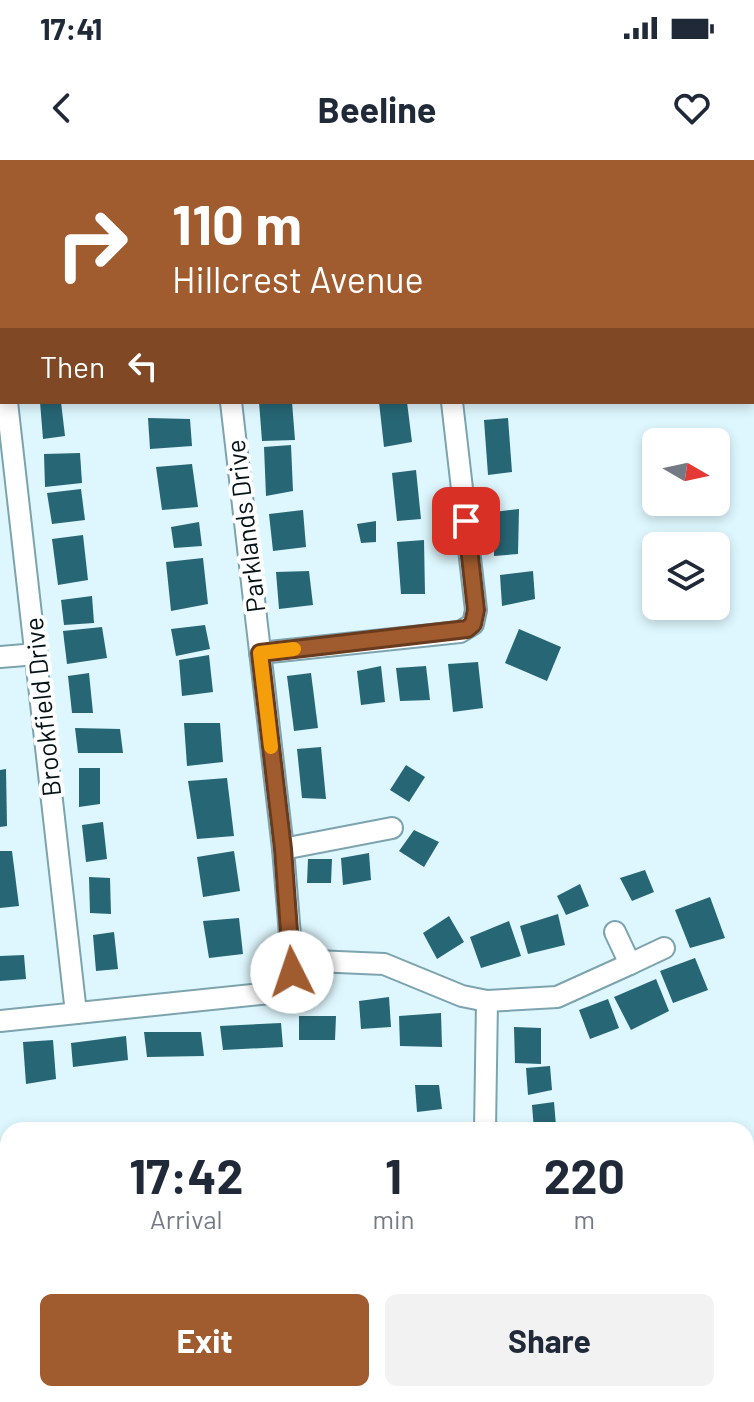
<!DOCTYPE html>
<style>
:root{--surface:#fff;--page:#f2f2f3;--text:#1f2937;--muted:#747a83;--accent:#a05b2e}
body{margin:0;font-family:Barlow,sans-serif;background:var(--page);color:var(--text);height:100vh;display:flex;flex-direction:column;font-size:30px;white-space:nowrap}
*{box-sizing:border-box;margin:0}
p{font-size:26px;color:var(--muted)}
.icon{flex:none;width:44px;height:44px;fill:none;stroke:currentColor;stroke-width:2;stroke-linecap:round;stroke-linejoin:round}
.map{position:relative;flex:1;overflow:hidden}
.side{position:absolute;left:0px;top:962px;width:754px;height:280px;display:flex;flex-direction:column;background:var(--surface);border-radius:24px 24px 0 0;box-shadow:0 4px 12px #0003}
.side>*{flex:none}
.guide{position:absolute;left:0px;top:0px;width:754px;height:244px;box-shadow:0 4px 12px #0003;background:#a05b2e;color:#fff;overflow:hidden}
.needle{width:52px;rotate:99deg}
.controls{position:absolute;left:642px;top:268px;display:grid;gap:16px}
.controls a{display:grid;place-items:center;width:88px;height:88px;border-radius:12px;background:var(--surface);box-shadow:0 4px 12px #0003;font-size:40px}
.pin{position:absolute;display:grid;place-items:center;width:68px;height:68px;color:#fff;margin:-34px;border-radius:16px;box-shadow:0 4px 12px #0006}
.me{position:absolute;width:88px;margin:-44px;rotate:356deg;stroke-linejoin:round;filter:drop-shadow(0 0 6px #0008)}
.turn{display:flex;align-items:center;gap:28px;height:168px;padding:0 40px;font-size:36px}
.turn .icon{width:104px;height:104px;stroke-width:2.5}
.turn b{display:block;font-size:56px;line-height:68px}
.then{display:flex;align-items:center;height:76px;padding:0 40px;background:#0003;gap:16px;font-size:30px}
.eta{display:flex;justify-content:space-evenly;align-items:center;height:136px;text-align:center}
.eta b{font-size:48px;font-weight:700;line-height:56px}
.cta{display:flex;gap:16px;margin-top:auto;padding:16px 40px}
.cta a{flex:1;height:92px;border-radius:12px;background:var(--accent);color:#fff;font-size:32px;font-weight:700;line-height:92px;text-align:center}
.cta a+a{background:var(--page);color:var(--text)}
.status{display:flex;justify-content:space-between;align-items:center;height:56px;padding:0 40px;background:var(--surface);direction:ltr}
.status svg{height:22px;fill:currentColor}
header{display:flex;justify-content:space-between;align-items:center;height:104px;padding:0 40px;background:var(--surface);font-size:36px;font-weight:700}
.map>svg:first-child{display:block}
</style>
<div class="status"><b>17:41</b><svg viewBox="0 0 49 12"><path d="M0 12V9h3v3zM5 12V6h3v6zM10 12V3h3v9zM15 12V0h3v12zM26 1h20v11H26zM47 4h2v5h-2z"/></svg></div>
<header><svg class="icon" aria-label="back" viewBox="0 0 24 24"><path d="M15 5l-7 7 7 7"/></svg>Beeline<svg class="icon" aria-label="heart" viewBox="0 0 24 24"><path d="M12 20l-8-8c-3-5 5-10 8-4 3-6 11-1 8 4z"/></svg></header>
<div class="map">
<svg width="754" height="1242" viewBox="0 0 754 1242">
<rect width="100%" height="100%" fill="#def7fe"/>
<!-- building -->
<g fill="#276675">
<polygon points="40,242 61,242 65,276 43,279"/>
<polygon points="259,242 292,242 295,280 262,281"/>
<polygon points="379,242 407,242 412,282 384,287"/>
<polygon points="148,258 190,259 192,286 150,289"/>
<polygon points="508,258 512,312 488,315 484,260"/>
<polygon points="291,285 293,331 266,336 264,287"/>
<polygon points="80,293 82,323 45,327 44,294"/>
<polygon points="192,304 198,347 162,350 156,307"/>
<polygon points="416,310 421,359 397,361 392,313"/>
<polygon points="81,329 85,360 52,364 47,333"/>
<polygon points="519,349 518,394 494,396 494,352"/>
<polygon points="303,350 306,387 273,391 269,354"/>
<polygon points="376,361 376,382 361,383 357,364"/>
<polygon points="199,362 202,386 174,388 171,367"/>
<polygon points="83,375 88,420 58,425 52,379"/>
<polygon points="424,380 425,434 401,434 397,382"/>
<polygon points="203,398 208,444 171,451 166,402"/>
<polygon points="309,411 313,445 279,449 276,412"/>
<polygon points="533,411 535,439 502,446 500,415"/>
<polygon points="92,436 94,463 64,465 61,440"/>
<polygon points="205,465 210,489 176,496 171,469"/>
<polygon points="102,467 107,498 67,504 63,471"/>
<polygon points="519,469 561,487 547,521 505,503"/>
<polygon points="209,495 213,532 182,536 179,500"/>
<polygon points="478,502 483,548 453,552 448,504"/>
<polygon points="381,506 385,542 361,545 357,511"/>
<polygon points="426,506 430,540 400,541 396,508"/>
<polygon points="89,513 93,553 72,553 68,516"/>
<polygon points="311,513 318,568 294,571 287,516"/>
<polygon points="184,563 220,563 223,602 187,606"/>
<polygon points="75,568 120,569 123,593 78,593"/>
<polygon points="321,587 326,639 302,638 297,589"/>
<polygon points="406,605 425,617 409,642 390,630"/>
<polygon points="79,608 100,608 100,644 79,647"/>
<polygon points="6,609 7,666 0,667 0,610"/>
<polygon points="227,618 234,676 197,679 188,621"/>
<polygon points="103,662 107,699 86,702 82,665"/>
<polygon points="414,670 439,682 424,707 399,691"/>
<polygon points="0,691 12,691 19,746 0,748"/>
<polygon points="234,691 240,731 203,737 197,697"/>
<polygon points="369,693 371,720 343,725 341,698"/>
<polygon points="308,699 332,699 331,723 307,723"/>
<polygon points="645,710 654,732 632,741 620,718"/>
<polygon points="89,717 110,718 111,754 90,753"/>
<polygon points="580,724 589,746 566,755 557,736"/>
<polygon points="710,737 725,778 690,788 675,750"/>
<polygon points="558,754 565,785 528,794 520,766"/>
<polygon points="449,756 464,782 437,799 423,773"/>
<polygon points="239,758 243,794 209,798 203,761"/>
<polygon points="509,761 521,796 481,808 470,777"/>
<polygon points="114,772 118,809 96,811 93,775"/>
<polygon points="24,795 26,819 0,821 0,796"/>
<polygon points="695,798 708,830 673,843 660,811"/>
<polygon points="656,819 669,851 631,870 614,837"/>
<polygon points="389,837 391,867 361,869 359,841"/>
<polygon points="608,839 619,868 590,879 579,850"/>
<polygon points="441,853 442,887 400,886 399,856"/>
<polygon points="299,856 336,856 335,880 299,880"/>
<polygon points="281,863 283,887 223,890 220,866"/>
<polygon points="514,867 541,868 541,904 515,903"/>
<polygon points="144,872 201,872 204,896 147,897"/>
<polygon points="126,876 128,900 73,907 71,883"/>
<polygon points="53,880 56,919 26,924 23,882"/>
<polygon points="550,906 552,930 528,935 526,908"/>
<polygon points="415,925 439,925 442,949 417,952"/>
<polygon points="554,942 556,966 534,970 532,945"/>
<polygon points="8,1039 8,1074 0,1075 0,1040"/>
<polygon points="66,1234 89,1234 90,1242 68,1242"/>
<polygon points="250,1234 284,1234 285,1242 251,1242"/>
</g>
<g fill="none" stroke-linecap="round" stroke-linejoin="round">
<!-- lane casing -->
<g stroke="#7ca3ae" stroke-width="14">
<polyline id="lane" points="692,0 693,2"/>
</g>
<!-- street casing -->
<g stroke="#7ca3ae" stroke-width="24">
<g id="street">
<polyline points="210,0 210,2"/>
<polyline points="424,0 424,2"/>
<polyline points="0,185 2,202"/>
<polyline points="7,242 76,853"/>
<polyline points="260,493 460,472 473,464 476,450 452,242"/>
<polyline points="0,497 37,494"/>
<polyline points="283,689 392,668"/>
<polyline points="615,772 630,804 664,788"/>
<polyline points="292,800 384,804 462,836 487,841 557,837 630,804"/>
<polyline points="0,861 270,833 278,831 288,823 292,812 292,800 283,689 231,242"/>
<polyline points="485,970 487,841"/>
<polyline points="0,1118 8,1116"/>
<polyline points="31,1234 32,1242"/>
<polyline points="229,1234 230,1242"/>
</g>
</g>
<!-- lane -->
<use href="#lane" stroke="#fff" stroke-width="10"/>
<!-- street -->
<use href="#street" stroke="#fff" stroke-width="20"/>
</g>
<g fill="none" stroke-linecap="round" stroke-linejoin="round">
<!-- route casing -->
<g stroke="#683b1e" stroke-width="20">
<polyline id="route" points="292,812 283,689 260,493 467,469 473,464 476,450 466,361"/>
</g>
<!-- route -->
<use href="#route" stroke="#a05b2e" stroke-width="14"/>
<!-- slow -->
<polyline stroke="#f59e0b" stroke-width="14" points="271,587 260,493 294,489"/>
</g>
<g text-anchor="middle" stroke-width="8" stroke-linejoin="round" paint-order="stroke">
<!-- street labels -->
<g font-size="26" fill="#051317" stroke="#fff">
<text transform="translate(246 366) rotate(-97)" y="9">Parklands Drive</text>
<text transform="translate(43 547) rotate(-96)" y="9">Brookfield Drive</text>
</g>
</g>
</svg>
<div class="controls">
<a><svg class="needle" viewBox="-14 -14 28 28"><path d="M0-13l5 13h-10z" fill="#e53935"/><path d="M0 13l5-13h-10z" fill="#747a83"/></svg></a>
<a><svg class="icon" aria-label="layers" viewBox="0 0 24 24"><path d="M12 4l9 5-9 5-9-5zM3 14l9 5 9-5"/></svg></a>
</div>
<div class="pin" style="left:466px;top:361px;background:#d93025"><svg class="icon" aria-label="arrive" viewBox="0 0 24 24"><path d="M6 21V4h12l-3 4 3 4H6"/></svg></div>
<svg class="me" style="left:292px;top:812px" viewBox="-20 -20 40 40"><circle r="19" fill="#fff"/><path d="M0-13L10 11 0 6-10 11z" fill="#a05b2e"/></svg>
<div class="guide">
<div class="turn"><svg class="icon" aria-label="right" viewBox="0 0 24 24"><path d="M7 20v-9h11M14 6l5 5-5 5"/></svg><div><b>110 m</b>Hillcrest Avenue</div></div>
<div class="then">Then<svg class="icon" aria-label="left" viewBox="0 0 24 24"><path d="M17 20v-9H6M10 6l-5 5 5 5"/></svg></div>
</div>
<section class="side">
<div class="eta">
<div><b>17:42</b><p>Arrival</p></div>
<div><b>1</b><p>min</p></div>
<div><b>220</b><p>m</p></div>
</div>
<div class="cta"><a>Exit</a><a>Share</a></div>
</section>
</div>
